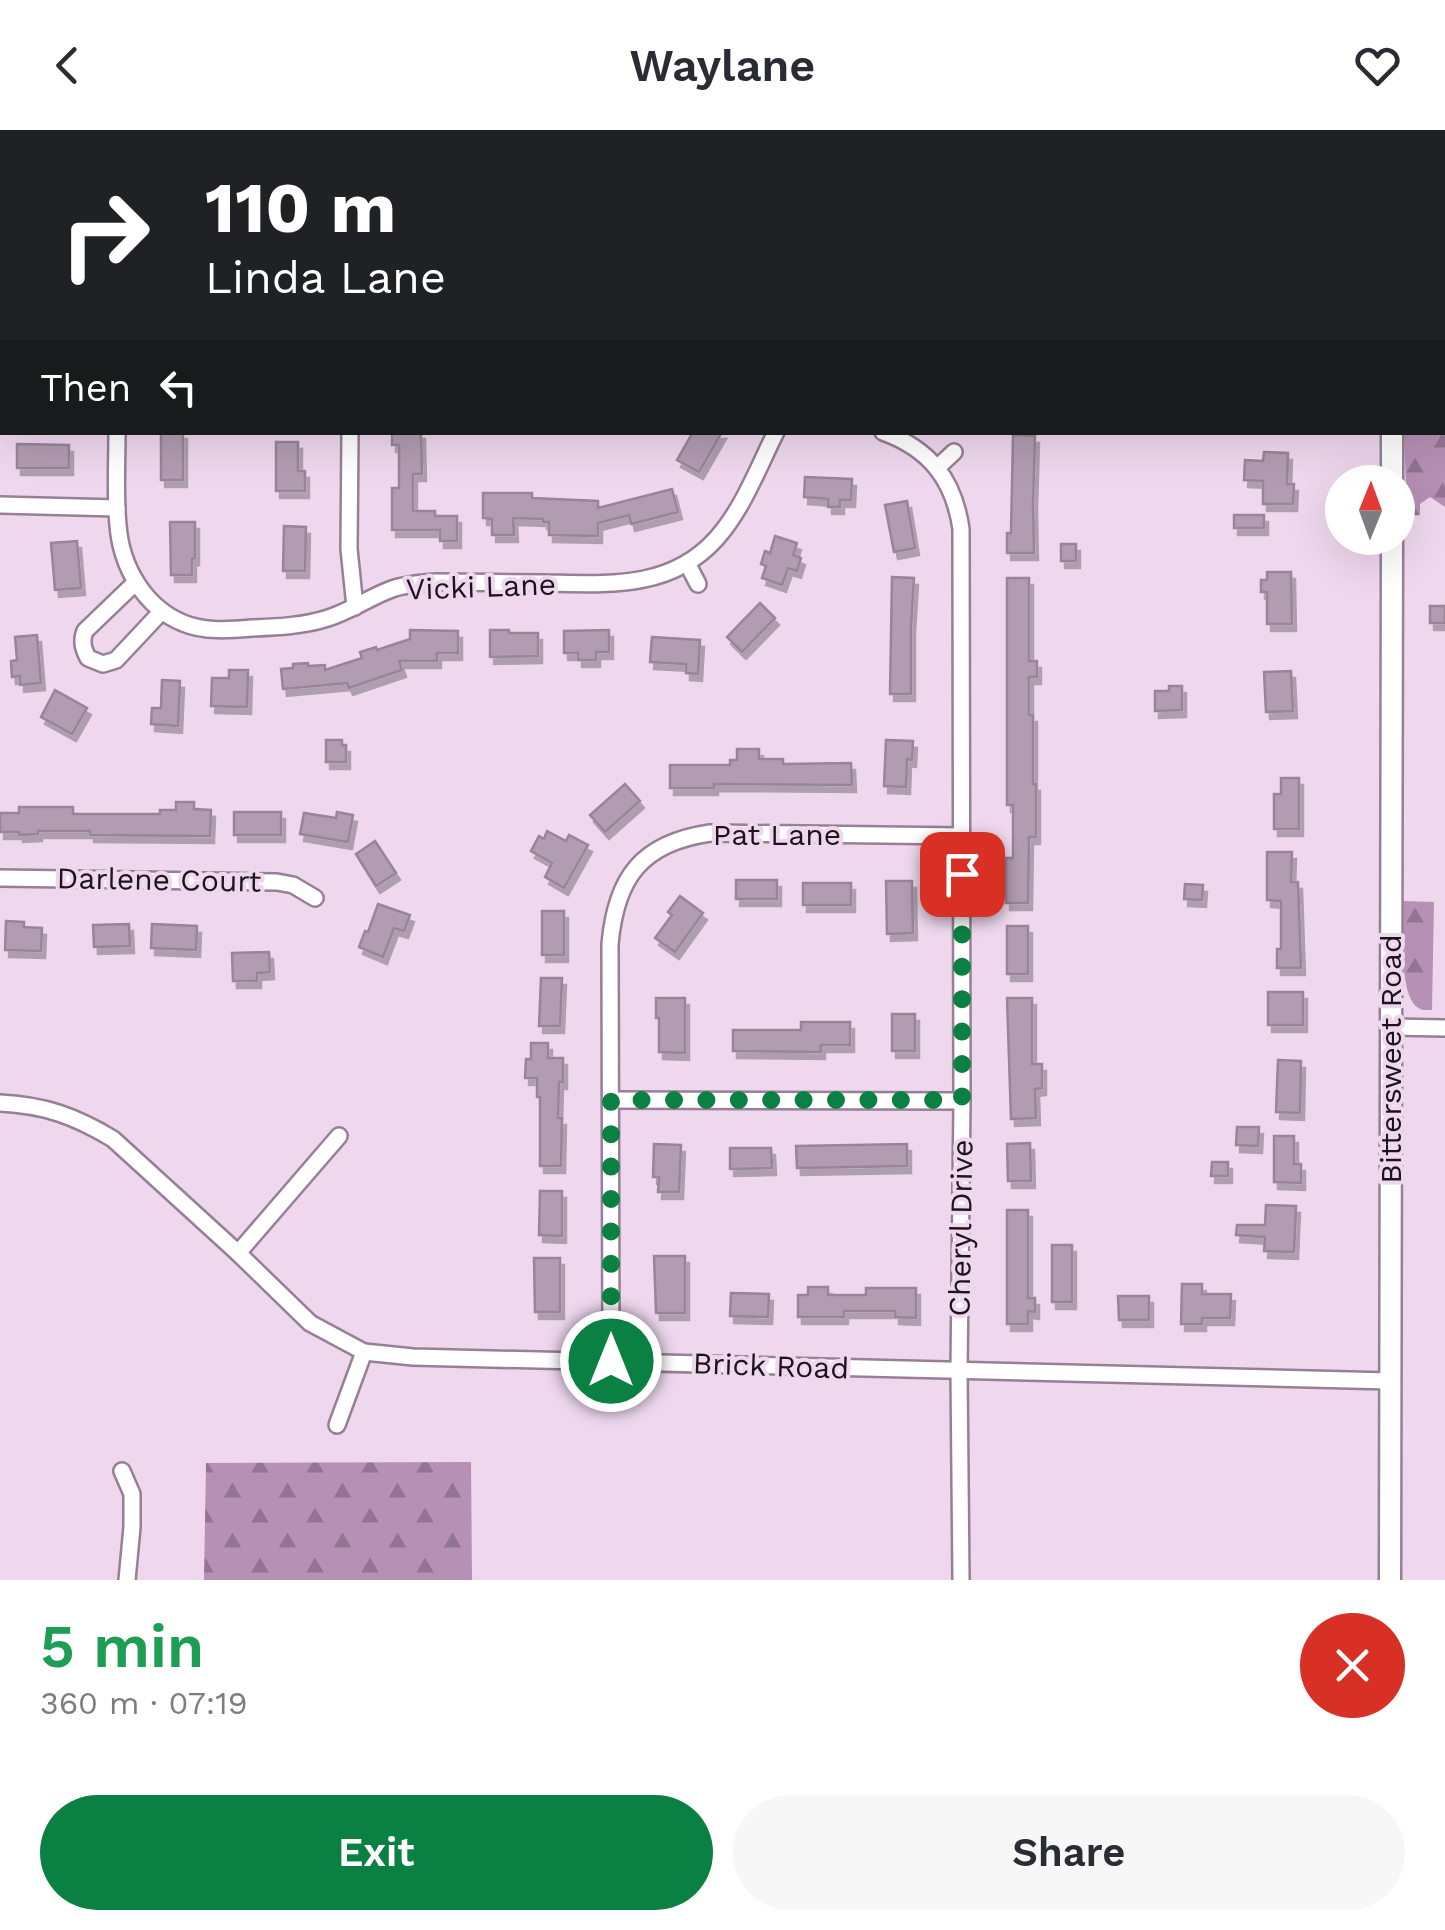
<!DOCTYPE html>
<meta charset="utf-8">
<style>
:root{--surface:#fff;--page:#f7f7f7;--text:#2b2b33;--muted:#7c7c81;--accent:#0b8043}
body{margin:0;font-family:"Work Sans",sans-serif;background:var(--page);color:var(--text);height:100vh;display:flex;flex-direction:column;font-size:38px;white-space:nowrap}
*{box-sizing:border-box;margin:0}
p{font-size:32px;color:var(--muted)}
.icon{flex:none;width:55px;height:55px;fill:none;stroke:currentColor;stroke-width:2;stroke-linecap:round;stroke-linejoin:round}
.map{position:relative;height:1450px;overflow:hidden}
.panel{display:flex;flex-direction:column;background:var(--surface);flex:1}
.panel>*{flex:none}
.top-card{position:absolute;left:0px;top:0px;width:1445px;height:305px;box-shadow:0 10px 40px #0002;background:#202124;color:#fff;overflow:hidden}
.needle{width:65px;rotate:1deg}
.fabs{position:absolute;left:1325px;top:335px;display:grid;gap:20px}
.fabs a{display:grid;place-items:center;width:90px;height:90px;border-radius:50%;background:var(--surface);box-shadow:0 10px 40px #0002;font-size:50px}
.pin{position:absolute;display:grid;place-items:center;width:85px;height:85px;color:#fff;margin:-42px;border-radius:20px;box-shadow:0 5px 15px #0006}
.me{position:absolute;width:110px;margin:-55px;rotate:0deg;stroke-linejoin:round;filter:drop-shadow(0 0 8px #0008)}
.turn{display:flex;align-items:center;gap:35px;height:210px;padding:0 40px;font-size:45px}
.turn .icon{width:130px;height:130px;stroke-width:2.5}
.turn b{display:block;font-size:70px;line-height:85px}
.then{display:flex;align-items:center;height:95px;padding:0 40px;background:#0003;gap:20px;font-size:38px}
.round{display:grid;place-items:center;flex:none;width:105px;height:105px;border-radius:52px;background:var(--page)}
.headline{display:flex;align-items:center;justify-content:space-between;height:170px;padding:0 40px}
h1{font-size:60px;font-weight:600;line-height:75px;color:#1e9e55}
.button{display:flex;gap:20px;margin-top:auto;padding:20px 40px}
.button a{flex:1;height:115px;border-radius:60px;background:var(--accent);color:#fff;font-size:40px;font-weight:600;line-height:115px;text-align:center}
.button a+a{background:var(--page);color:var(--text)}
header{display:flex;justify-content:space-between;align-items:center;height:130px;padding:0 40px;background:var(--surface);font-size:45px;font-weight:600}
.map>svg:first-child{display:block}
</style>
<header><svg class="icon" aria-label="back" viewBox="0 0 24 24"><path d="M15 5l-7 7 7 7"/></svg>Waylane<svg class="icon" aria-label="heart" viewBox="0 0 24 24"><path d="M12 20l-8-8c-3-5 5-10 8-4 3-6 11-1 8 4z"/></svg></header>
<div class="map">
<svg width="1445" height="1450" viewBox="0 0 1445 1450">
<defs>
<pattern id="forest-firs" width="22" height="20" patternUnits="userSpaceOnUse" patternTransform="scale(2.5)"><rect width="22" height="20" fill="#b690b5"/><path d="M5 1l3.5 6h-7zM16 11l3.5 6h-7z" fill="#937492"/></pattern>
<filter id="shadow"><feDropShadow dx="4" dy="7" stdDeviation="0" flood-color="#0004"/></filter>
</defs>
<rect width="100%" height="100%" fill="#efd8ee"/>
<!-- forest -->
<g fill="url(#forest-firs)">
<rect x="919" y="0" width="171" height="2"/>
<polygon points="1443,246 1445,246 1445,377 1430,367 1420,374 1420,385 1407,386 1404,303 1442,302"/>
<path d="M1403 771 1434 772 1432 880C1425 880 1422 881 1417 877 1398 862 1404 795 1403 771Z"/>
<polygon points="471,1332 472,1450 204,1450 206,1333"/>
</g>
<!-- building -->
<g fill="#b29cb1" stroke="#998498" stroke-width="2.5" filter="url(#shadow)">
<rect x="161" y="302" width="22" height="48"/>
<polygon points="392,302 421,302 422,344 413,344 413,381 435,381 435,386 457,386 457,411 440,411 440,400 392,400 392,358 399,358 399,315 392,315"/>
<polygon points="693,302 722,302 699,342 677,330"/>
<polygon points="1013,305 1035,306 1033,374 1034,423 1007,423 1007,403 1011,403"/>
<polygon points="276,312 298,312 298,341 305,341 305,361 276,361"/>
<polygon points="17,314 69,315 69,338 17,338"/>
<polygon points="1264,322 1288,323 1287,354 1294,354 1293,374 1263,374 1263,351 1244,350 1245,330 1263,331"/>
<polygon points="805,347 852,349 851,370 840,370 840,377 828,377 828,369 804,367"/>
<polygon points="672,359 678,382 631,394 629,385 598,393 598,406 549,405 549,392 543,392 543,389 513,388 514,405 492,405 492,389 483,388 483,363 532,363 532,368 598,371 598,378"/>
<polygon points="907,371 915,418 894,422 885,375"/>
<rect x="1234" y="385" width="30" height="13"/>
<polygon points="170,392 195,392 195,428 192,429 192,445 171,445"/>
<polygon points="284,396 306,397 305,441 283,441"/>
<polygon points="775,406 797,413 793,425 801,428 797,441 788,438 782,455 762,448 766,436 761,434 765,421 770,423"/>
<polygon points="77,411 81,458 55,460 51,413"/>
<rect x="1061" y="414" width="15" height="17"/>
<polygon points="1267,442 1291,442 1292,494 1267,494 1267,462 1261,462 1261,450 1267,450"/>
<polygon points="892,447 914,448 911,496 911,564 890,564"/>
<polygon points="1007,448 1029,448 1029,531 1037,531 1037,547 1029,547 1029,585 1033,585 1033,654 1036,654 1036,707 1029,707 1028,773 1006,773 1006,728 1013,728 1013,675 1007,675"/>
<polygon points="760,473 775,488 742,522 727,507"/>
<rect x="1430" y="476" width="15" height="17"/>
<polygon points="410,500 458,501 458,523 437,523 437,531 399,531 402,540 349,558 347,553 283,559 281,539 293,538 293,534 308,533 308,536 325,535 325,540 362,528 360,522 376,517 377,520 410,509"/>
<polygon points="490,500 509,500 509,503 538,503 538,526 490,527"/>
<polygon points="609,500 609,522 596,522 596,530 578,530 578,523 564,523 564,501"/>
<polygon points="37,505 41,553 20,555 20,546 12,547 11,531 17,530 15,507"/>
<polygon points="652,507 700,510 698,544 686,543 686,534 650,532"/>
<polygon points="229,540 248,540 247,577 211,576 212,548 229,548"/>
<polygon points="1291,541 1293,581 1266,582 1264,542"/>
<polygon points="162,550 180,551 178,596 151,594 152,578 161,578"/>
<polygon points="1169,556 1182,556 1182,580 1155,581 1155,561 1169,561"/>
<polygon points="55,560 87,578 72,604 41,587"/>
<polygon points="326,610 342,610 342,615 346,615 346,632 326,632"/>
<polygon points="886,610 913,611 912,630 907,629 906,657 884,656"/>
<polygon points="737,619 759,619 759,629 783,629 783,634 851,633 852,655 714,654 714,658 670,658 670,635 730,635 730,630 737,630"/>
<polygon points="1281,648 1299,648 1299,699 1274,699 1274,664 1281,664"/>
<polygon points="625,654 640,671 605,702 590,685"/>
<polygon points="176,672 194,672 194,679 211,680 210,706 90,705 90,701 38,701 38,704 19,705 19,702 0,702 0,683 19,683 19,677 73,677 73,684 160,684 160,680 176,680"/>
<rect x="234" y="682" width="47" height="23"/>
<polygon points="337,682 353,685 348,712 300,704 304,683 336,688"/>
<polygon points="547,701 566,711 569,705 588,715 564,758 545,747 552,733 531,721 539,706 544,709"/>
<polygon points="375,711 396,743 376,756 356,724"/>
<polygon points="1267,722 1292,722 1291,752 1298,752 1301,838 1277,838 1277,819 1281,819 1281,771 1267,770"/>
<rect x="736" y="750" width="41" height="19"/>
<polygon points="886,751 912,751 913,803 887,804"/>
<rect x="803" y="753" width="48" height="22"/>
<polygon points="1185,754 1203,755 1202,770 1184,769"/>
<polygon points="680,766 703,783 675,822 655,808 672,785 668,782"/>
<polygon points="378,774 410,785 404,801 394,798 383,827 359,817 365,801 368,802"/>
<rect x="542" y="781" width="22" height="44"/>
<polygon points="6,791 24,792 24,797 42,798 41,821 5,820"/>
<polygon points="129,794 130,816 94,817 93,795"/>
<polygon points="152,794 197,796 196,820 151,818"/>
<rect x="1007" y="796" width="21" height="48"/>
<polygon points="269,822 270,842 257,843 257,851 233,851 232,823"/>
<polygon points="541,848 562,848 560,896 539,896"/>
<rect x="1268" y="862" width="35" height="33"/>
<polygon points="656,868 685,868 685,923 659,922 659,888 656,888"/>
<polygon points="1007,868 1032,868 1032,934 1042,934 1042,958 1035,959 1036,988 1011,989"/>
<rect x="892" y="884" width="23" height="37"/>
<polygon points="801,892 850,892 850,915 821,915 821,922 733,921 733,900 801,900"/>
<polygon points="531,913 548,913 548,928 563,928 563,952 559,952 558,988 562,988 561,1036 540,1036 540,967 537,967 537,948 525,948 526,929 531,929"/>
<polygon points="1278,930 1301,931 1300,983 1276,982"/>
<polygon points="1237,997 1259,997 1258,1016 1236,1015"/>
<polygon points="1274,1006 1294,1006 1294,1034 1301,1034 1301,1053 1274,1052"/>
<polygon points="1030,1013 1031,1051 1008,1051 1007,1014"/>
<polygon points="654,1014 681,1015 679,1062 658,1062 659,1047 653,1047"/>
<polygon points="907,1014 907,1036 797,1038 796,1016"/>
<polygon points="730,1018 771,1018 772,1038 730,1039"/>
<polygon points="1212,1032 1228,1032 1228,1046 1211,1046"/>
<polygon points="540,1061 562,1061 562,1106 539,1105"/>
<polygon points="1266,1075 1296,1076 1294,1122 1264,1121 1265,1107 1236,1105 1237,1095 1265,1095"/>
<polygon points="1007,1080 1028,1080 1028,1168 1035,1168 1035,1182 1028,1181 1028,1194 1007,1194"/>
<rect x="1052" y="1115" width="20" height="57"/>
<polygon points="654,1126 685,1126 685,1183 656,1183"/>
<polygon points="534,1128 560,1128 560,1182 535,1182"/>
<polygon points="1182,1154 1202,1154 1202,1164 1231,1164 1230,1188 1202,1188 1202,1194 1181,1194"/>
<polygon points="808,1157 828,1157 828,1165 866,1165 866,1158 916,1158 916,1188 895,1187 895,1181 844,1181 844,1187 798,1187 798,1165 808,1165"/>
<polygon points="731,1163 769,1164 768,1187 730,1186"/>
<polygon points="1118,1166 1149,1166 1149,1190 1119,1190"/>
</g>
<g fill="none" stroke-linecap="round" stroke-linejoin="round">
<!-- minor casing -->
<g stroke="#968095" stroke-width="20">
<g id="minor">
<polyline points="118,2 118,0"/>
<polyline points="730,2 730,0"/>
<path d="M117 302C117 333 115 365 118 395 121 436 144 477 183 493 204 502 230 500 252 498 277 497 304 496 328 488 350 481 370 467 392 459 406 454 422 453 437 452 473 452 509 453 545 453 607 454 670 460 716 409 743 379 758 338 776 302"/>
<polyline points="350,302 349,419 355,477"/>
<path d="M883 302C930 319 954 350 961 399L962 971 959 1241 961 1450"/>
<polyline points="937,338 954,322"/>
<polyline points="0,375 117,378"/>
<polyline points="687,433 698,454"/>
<path d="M136 452 85 501C81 511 83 518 88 528L103 534 116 530 162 481"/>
<polyline points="0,748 277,752 293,755 315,768"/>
<polyline points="1391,897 1445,898"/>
<polyline points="611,970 962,971"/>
<path d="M0 973C44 975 75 986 113 1009L238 1123 310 1193 364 1222 413 1227 1390 1251"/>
<polyline points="238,1123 339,1006"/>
<path d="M611 1231 610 814C616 748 641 713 710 703L962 706"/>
<polyline points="337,1295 364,1222"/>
<polyline points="122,1341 132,1364 132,1397 127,1450"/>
</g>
</g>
<!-- tertiary casing -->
<g stroke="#968095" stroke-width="25">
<g id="tertiary">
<polyline points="1392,2 1392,0"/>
<polyline points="1392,352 1392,302"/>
<polyline points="1390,1450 1392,408"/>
</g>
</g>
<!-- minor -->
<use href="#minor" stroke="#fff" stroke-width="15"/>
<!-- tertiary -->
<use href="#tertiary" stroke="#fff" stroke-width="20"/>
</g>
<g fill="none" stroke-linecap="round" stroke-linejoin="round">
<!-- route -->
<polyline stroke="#0b8043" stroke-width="18" stroke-dasharray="0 32.4" points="611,1231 611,970 962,970 962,744"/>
</g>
<g text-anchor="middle" stroke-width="8" stroke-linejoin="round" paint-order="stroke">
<!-- street labels -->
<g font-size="30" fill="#1c141c" stroke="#efd8ee">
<text transform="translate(481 457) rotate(-2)" y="10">Vicki Lane</text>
<text x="777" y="715">Pat Lane</text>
<text transform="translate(159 750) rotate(1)" y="10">Darlene Court</text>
<text transform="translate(1391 929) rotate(-90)" y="10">Bittersweet Road</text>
<text transform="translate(961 1098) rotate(-89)" y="10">Cheryl Drive</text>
<text transform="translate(771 1236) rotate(2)" y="10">Brick Road</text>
</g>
</g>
</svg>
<div class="fabs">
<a><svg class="needle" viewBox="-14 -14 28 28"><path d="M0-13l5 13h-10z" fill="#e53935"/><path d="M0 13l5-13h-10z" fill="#7c7c81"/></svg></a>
</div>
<div class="pin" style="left:962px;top:744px;background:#d93025"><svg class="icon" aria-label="arrive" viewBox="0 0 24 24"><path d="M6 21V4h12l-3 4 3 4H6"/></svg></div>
<svg class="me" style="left:611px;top:1231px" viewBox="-20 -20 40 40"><circle r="17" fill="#0b8043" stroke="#fff" stroke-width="3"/><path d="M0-11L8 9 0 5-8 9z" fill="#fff"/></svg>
<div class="top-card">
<div class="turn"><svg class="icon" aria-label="right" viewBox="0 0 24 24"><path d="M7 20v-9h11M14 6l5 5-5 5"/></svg><div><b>110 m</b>Linda Lane</div></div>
<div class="then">Then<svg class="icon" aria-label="left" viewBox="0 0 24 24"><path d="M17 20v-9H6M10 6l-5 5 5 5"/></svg></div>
</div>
</div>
<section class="panel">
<div class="headline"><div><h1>5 min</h1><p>360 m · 07:19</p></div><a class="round" style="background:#d93025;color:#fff"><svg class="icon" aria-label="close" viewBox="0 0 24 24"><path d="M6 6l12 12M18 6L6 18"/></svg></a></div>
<div class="button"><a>Exit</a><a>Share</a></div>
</section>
